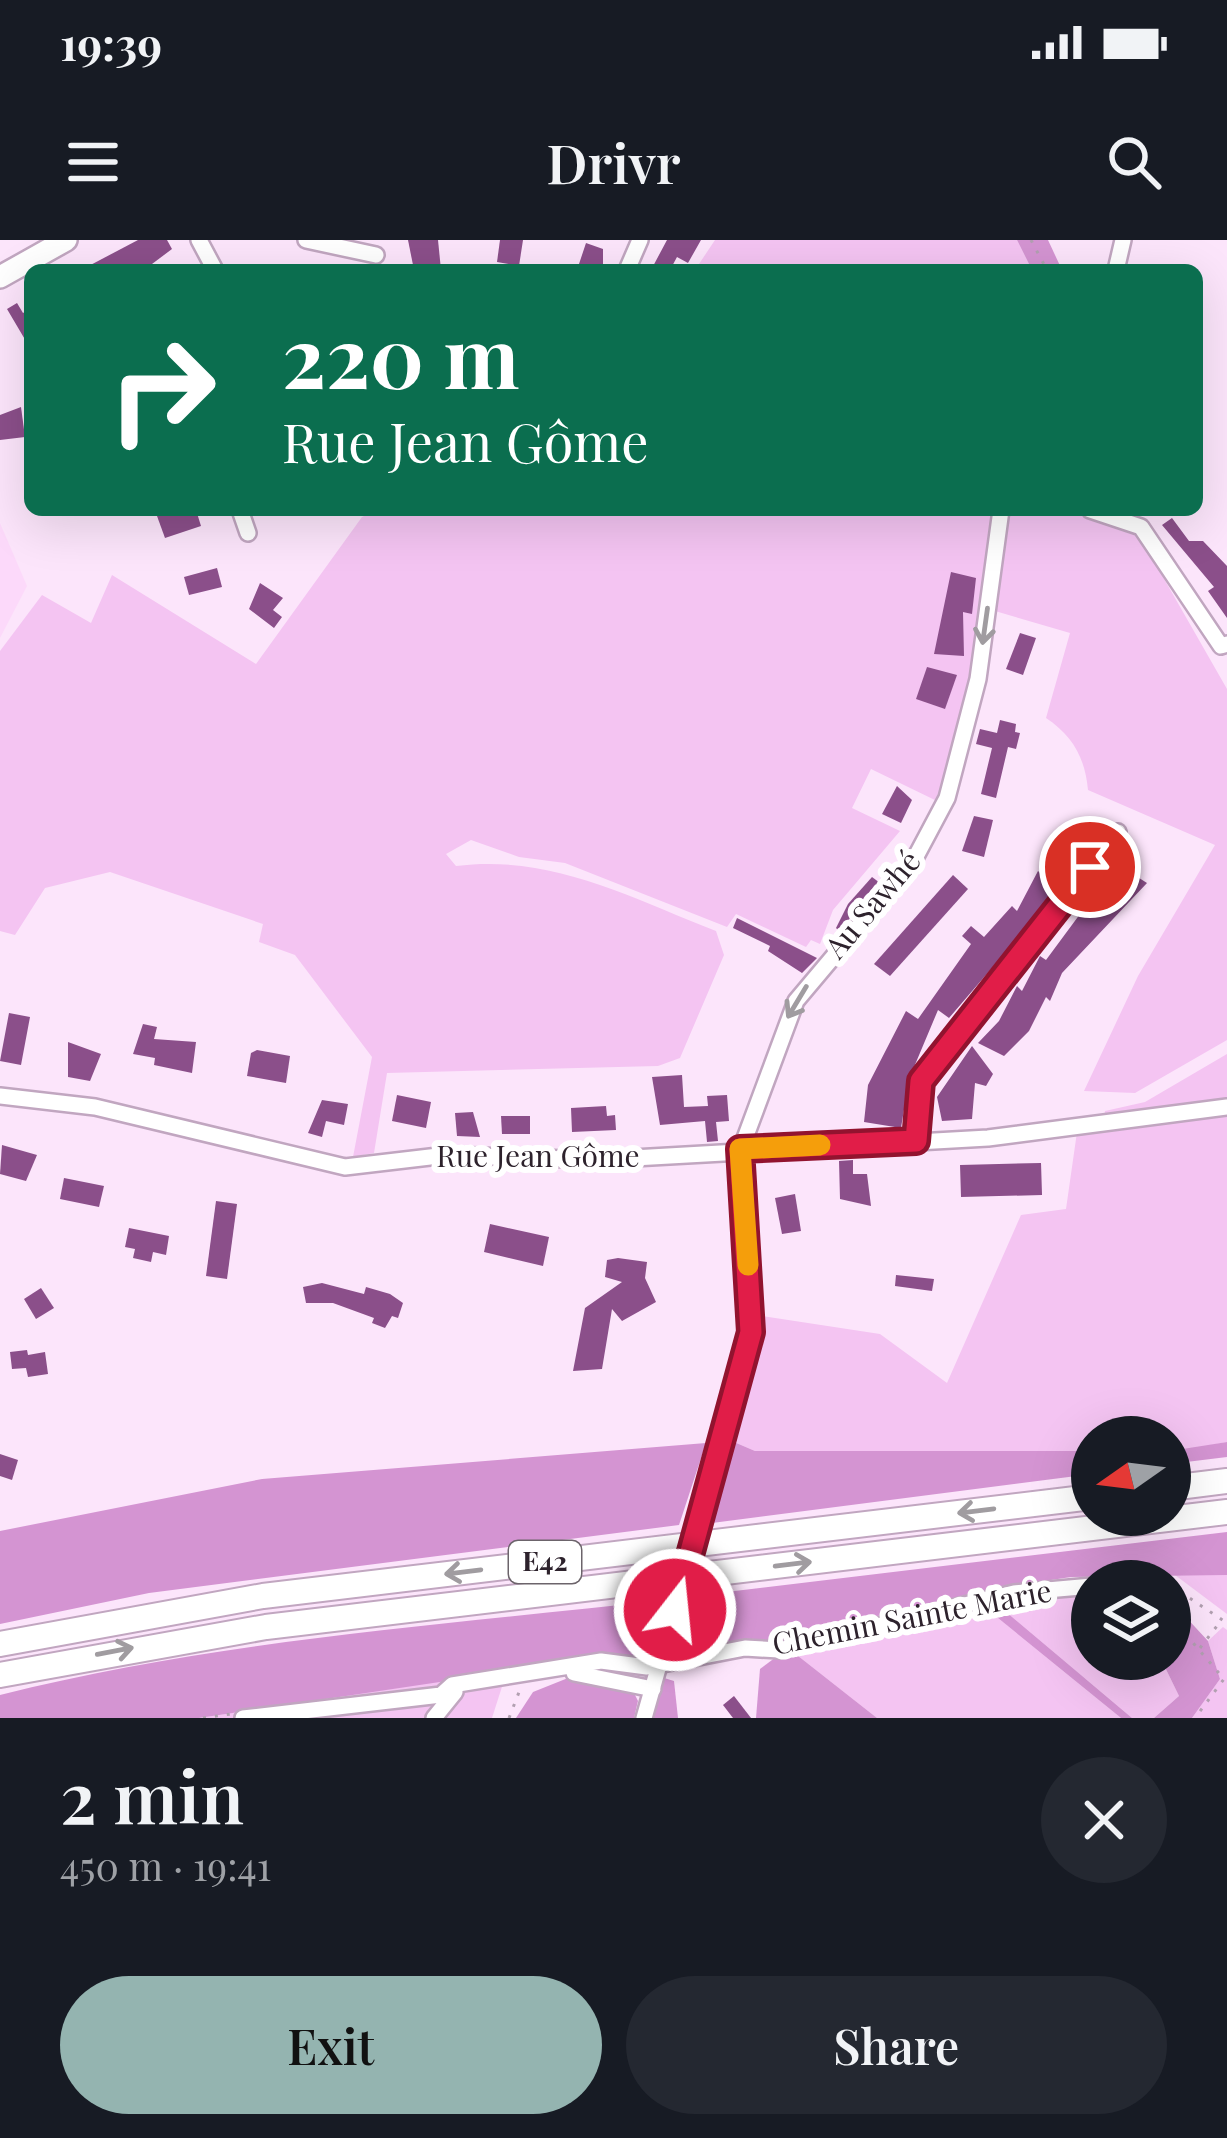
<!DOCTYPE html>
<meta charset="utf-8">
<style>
:root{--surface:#171b24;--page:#242831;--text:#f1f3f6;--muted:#9ea1a6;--accent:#94b4b0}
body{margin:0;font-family:"Playfair Display",serif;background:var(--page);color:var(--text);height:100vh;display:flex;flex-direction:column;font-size:45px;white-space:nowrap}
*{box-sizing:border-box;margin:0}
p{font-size:39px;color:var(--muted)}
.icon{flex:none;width:66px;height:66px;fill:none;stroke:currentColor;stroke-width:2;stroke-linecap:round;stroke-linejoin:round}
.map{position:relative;height:1478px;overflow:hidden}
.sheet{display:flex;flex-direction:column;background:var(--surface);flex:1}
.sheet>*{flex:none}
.banner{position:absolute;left:24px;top:24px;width:1179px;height:252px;border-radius:18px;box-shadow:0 12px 48px #0002;background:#0b6e4f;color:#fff;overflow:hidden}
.needle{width:78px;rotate:256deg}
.controls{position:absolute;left:1071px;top:1176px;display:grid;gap:24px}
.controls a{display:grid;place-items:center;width:120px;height:120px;border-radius:50%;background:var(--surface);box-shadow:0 12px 48px #0002;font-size:60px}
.pin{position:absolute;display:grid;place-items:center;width:102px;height:102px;color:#fff;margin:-51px;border:6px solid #fff;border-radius:50%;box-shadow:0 3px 12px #0007}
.me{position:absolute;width:132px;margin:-66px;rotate:16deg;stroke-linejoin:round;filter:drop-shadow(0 0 9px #0008)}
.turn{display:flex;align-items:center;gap:42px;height:252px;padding:0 60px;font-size:54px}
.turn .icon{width:156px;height:156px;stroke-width:2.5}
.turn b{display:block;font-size:84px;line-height:102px}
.round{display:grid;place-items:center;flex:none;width:126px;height:126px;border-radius:63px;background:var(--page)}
.headline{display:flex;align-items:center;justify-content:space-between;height:204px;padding:0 60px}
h1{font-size:72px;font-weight:600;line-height:90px}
.cta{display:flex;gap:24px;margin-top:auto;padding:24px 60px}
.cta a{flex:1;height:138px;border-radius:72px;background:var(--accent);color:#111;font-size:48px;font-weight:600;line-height:138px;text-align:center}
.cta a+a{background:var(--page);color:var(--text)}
.status{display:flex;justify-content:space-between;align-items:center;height:84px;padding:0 60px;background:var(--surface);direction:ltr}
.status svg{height:33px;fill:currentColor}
header{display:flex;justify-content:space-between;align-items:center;height:156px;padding:0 60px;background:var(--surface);font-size:54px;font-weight:600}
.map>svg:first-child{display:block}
</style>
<div class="status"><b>19:39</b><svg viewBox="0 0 49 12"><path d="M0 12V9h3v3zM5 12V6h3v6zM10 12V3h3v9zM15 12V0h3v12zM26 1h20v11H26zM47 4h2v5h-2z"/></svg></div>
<header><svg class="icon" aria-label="menu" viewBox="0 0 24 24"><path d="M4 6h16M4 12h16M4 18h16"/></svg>Drivr<svg class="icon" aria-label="search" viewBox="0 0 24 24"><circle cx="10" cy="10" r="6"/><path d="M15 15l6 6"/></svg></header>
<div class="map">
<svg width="1227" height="1478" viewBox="0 0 1227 1478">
<rect width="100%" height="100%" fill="#fce5fb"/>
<!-- built -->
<polygon fill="#fcd9fa" points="0,283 27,346 0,398"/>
<!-- green -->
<g fill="#f4c4f2">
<polygon points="715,0 1017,0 1032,30 695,30"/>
<path d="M377 270H995L977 434 939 562 871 529 852 568 900 591 833 670 820 704 811 700 806 707 736 674 727 687 565 623 519 617 471 600 446 614 456 626C551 614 629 657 716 691L724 715 680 818 658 826 387 833 374 913 353 917 372 817 295 715 259 702 263 684 110 632 45 648 15 695 0 691V411L42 355 91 383 112 335 256 424 362 277Z"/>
<path d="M1010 270H1075L1139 295 1227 449V800L1135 853 1084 851 1138 736 1215 605 1088 550C1085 518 1073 496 1046 478L1070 393 995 371Z"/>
<polygon points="1227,814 1227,860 1104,878 1105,871 1145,862"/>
<polygon points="1227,870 1227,1202 1174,1212 1170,1211 1170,1197 1092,1197 1092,1211 755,1211 734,1202 762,1076 880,1094 947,1143 1021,975 1066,969 1077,892"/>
<polygon points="1175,1335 1227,1335 1227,1374"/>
<polygon points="1092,1351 1092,1419 1161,1419 1179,1456 1154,1478 1132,1478 993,1361"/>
<polygon points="982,1365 1121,1478 877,1478 788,1408"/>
<polygon points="1223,1387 1227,1390 1227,1478 1192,1478 1220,1439 1208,1401"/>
<polygon points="507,1431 492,1478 199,1478"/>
</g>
<!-- forest -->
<g fill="#d494d2">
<polygon points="1017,0 1048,0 1062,30 1032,30"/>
<polygon points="734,1202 755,1211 1092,1211 1092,1234 712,1283"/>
<polygon points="1227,1202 1227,1217 1170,1224 1170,1211"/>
<polygon points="706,1203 679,1285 149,1353 0,1384 0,1291 262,1239"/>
<polygon points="1227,1292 1227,1335 1071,1337 991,1349 772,1401 716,1401 676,1409 693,1356"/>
<path d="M666 1360 648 1420 608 1417 199 1478H0V1455C217 1400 444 1385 666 1360Z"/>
<polygon points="1170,1360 1208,1401 1220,1439 1192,1478 1154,1478 1179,1456 1161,1419 1170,1419"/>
<polygon points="993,1361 1132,1478 1121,1478 982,1365"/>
<polygon points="788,1408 877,1478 756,1478 760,1429"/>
<polygon points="661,1437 674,1441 678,1478 651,1478"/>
<polygon points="568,1438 599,1441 634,1453 638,1461 634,1478 516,1478 533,1452"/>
</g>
<!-- building -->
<g fill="#8b4f8a">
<polygon points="138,0 167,0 172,9 144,30 81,30"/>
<polygon points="408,0 438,0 441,30 414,30"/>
<polygon points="500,0 523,0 519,26 497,22"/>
<polygon points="667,0 701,0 688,23 677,17 670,30 651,30"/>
<polygon points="586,3 603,9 603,30 577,30"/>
<polygon points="17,63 23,73 30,69 30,108 7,69"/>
<polygon points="21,167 25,197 0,200 0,175"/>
<polygon points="175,270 196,270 201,286 165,298 157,276"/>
<polygon points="1172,278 1189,301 1203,301 1227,326 1227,378 1208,351 1214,347 1162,285"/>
<polygon points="217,328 222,347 189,355 184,337"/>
<polygon points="951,332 976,338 972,374 963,372 964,416 934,414"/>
<polygon points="260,343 283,358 273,370 282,377 274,388 249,369"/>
<polygon points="1020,393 1036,398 1023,435 1006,429"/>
<polygon points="927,427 957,435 945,469 916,459"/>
<polygon points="1000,480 1016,484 1015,492 1020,493 1016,509 1008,507 996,558 981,554 992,508 976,504 980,489 997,493"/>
<polygon points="897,546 912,560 901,583 882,574"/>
<polygon points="974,576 993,580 984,617 962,611"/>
<polygon points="1074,586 1095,602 1075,625 1056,612"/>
<polygon points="1117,624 1147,643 1062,733 1050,761 1046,757 1029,791 1004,816 978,803 999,781 1017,746 1022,751 1040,716 1046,720"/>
<polygon points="1038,631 1056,647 1039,673 949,778 938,770 909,839 901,888 864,882 868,845 906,771 918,779 971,704 962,696 971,686 984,697 1012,666 1017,671"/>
<polygon points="953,635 968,649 890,736 874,724"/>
<polygon points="872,637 880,643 839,691 836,688 848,664"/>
<polygon points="737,678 817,718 802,733 768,711 770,706 733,688"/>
<polygon points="9,773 30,777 21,825 0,821"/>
<polygon points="143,784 157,787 154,799 196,802 192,833 154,825 155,818 133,814"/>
<polygon points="68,802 101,814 90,841 68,837"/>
<polygon points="972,806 993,834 986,846 975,843 972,879 942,881 937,857"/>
<polygon points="257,810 290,816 286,843 247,836 251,813"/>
<polygon points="682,835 684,867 708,866 707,856 727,855 729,881 716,882 718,901 707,902 705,881 660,885 652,837"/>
<polygon points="397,855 431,862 426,888 392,881"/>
<polygon points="322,860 348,864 344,885 326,881 322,897 308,893"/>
<polygon points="606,866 607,876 615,875 616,890 572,892 571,868"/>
<polygon points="473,872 480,897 457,896 455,873"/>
<polygon points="501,876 530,876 530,894 502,894"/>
<polygon points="2,905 37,915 26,941 0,934"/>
<polygon points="853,920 853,934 867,934 871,966 840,959 839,921"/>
<polygon points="1041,923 1042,955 961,957 960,925"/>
<polygon points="64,938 104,946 99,967 60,959"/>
<polygon points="795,954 801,991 782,994 775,958"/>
<polygon points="216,961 237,964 227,1039 206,1036"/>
<polygon points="490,984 549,997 543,1026 484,1012"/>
<polygon points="129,988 169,996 166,1015 153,1012 151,1022 133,1018 135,1009 125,1007"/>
<polygon points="618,1018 647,1022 645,1038 656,1062 622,1081 612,1069 602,1129 573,1131 585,1068 622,1042 605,1037 607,1020"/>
<polygon points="896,1035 934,1039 932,1051 895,1046"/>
<polygon points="322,1043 364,1054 366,1047 390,1054 403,1063 398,1078 392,1076 385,1088 372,1083 374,1078 333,1063 306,1063 303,1047"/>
<polygon points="41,1048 54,1068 36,1079 24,1059"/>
<polygon points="27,1110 28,1115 45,1112 48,1134 28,1137 26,1128 12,1129 10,1112"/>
<polygon points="0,1214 18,1220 12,1240 0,1236"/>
<polygon points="734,1456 751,1478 733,1478 723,1465"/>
</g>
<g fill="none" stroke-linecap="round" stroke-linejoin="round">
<!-- minor casing -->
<g stroke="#c1a6c0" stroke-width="20">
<g id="minor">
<polyline points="199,0 215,30"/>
<polyline points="306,0 376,15"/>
<polyline points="627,30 640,0"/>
<polyline points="1116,30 1123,0"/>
<polyline points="240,270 248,293"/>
<polyline points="1090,270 1141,287 1221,406 1227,404"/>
<polyline points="0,856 95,867 345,927 447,915 598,920 988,898 1227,867"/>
<polyline points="916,901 921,841 1118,592"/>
<polyline points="720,1215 751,1092 741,909 796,761 913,622 947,558 978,439 1001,270"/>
<polyline points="574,1433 653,1449"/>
<polyline points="243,1478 441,1455 452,1445 601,1421 647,1427 745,1408 779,1410 1014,1353 1092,1346"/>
<polyline points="434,1478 455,1452"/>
<polyline points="644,1478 661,1418"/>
</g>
</g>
<!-- major casing -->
<g stroke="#c1a6c0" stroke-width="26">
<polyline id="major" points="0,37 66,0"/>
</g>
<!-- highway casing -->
<g stroke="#c1a6c0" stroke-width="28">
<g id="highway">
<polyline points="1170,1248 1227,1241"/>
<polyline points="0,1404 263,1356 1092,1257"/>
<polyline points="0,1435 266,1387 1227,1272"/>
</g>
</g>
<!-- path -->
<g stroke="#b2a0b1" stroke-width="3" stroke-dasharray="3 9" stroke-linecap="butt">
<polyline points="1031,0 1047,30"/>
<polyline points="1170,1345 1227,1383"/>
<polyline points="1170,1376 1224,1439 1195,1478"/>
<polyline points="1200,1408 1220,1382"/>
<polyline points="203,1478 231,1474"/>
<polyline points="509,1478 521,1447"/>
</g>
<!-- minor -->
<use href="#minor" stroke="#fff" stroke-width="15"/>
<!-- major -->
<use href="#major" stroke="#fff" stroke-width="21"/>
<!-- highway -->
<use href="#highway" stroke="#fff" stroke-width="24"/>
<!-- minor-bridge casing -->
<g stroke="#c1a6c0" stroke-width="20" stroke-linecap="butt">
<polyline id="minor-bridge" points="664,1409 720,1215"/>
</g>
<!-- minor-bridge -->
<use href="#minor-bridge" stroke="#fff" stroke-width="15"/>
</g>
<!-- one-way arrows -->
<defs><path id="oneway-shaft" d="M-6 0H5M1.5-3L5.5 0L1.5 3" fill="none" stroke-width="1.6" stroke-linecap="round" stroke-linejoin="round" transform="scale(3)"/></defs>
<g stroke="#a09ca0">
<use href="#oneway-shaft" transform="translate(985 386) rotate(98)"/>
<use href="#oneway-shaft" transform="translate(797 762) rotate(121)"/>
<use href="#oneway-shaft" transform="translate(976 1271) rotate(173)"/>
<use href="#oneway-shaft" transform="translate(793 1324) rotate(-7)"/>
<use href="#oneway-shaft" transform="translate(463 1332) rotate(173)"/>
<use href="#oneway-shaft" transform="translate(115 1411) rotate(-11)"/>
</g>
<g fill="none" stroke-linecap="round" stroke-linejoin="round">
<!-- route casing -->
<g stroke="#92132f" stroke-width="30">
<polyline id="route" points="675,1370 751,1092 740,909 916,901 921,841 1090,627"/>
</g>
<!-- route -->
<use href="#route" stroke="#e11d48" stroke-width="21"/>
<!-- slow -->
<polyline stroke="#f59e0b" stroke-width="21" points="748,1025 740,909 820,905"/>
</g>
<g text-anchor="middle" stroke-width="12" stroke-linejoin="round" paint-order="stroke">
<!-- shield labels -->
<rect fill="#fff" stroke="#6c646b" stroke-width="3" x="509" y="1301" width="72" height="42" rx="9"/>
<g font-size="27" font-weight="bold" fill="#2d222c">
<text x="545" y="1331">E42</text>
</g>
<!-- street labels -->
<g font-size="30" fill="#2d222c" stroke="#fff">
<text transform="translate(873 665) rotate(-50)" y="10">Au Sawhé</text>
<text x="538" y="927">Rue Jean Gôme</text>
<text transform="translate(912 1378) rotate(-11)" y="10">Chemin Sainte Marie</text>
</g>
</g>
</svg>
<div class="controls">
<a><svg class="needle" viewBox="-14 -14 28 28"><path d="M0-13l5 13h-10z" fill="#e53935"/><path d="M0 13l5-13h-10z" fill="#9ea1a6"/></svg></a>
<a><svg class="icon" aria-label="layers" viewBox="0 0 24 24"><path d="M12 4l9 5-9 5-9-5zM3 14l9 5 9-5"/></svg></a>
</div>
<div class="pin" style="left:1090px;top:627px;background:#d93025"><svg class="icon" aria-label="arrive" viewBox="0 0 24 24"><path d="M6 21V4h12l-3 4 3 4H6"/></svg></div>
<svg class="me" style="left:675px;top:1370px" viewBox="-20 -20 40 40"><circle r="17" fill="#e11d48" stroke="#fff" stroke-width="3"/><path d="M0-11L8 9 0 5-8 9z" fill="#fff"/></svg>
<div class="banner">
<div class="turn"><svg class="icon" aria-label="right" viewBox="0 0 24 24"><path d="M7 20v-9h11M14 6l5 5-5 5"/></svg><div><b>220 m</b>Rue Jean Gôme</div></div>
</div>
</div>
<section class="sheet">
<div class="headline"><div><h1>2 min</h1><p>450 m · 19:41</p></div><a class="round"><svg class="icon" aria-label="close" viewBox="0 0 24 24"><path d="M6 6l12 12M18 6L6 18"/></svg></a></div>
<div class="cta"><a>Exit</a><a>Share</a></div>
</section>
